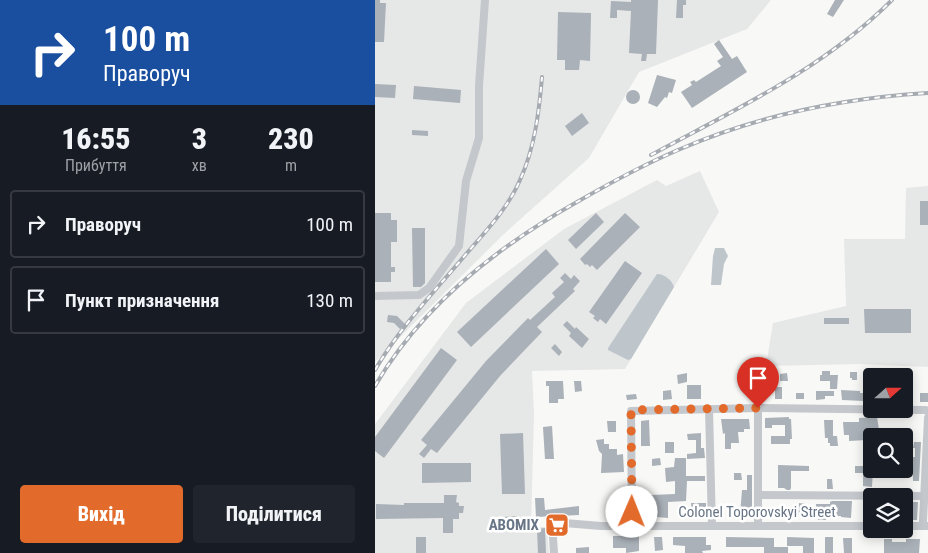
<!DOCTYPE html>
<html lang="uk">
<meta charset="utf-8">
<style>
:root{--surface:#171b24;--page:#20242c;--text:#f1f3f6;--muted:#9ea1a6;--line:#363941;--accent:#e26b2c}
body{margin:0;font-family:"Roboto Condensed",sans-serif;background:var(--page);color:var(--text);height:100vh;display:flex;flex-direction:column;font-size:19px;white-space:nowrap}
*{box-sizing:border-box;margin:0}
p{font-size:16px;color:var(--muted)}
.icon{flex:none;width:28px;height:28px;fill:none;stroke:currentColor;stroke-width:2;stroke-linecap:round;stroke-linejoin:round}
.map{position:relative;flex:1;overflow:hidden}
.side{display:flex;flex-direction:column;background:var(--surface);width:375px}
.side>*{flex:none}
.top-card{background:#1a4fa0;color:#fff;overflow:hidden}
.needle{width:32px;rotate:69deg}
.tools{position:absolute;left:488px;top:368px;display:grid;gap:10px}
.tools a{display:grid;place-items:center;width:50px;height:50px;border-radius:5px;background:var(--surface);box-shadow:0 2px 12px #0003;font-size:25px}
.pin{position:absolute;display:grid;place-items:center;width:42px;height:42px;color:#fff;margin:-51px -21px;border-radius:50% 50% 50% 0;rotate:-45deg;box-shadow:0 0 5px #0007}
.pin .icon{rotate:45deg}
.me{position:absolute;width:55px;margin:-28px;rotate:1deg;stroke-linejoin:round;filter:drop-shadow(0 0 4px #0008)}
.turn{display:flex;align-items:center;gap:18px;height:105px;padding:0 20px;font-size:22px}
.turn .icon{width:65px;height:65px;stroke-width:2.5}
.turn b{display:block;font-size:35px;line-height:42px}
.eta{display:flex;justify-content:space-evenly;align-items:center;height:85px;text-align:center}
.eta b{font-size:30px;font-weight:800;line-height:35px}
.cta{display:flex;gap:10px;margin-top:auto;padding:10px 20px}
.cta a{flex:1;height:58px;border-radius:5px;background:var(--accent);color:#fff;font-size:20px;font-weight:800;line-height:58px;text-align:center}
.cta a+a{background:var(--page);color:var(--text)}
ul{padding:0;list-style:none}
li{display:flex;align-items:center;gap:15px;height:68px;margin:0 10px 8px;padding:0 10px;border:2px solid var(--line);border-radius:5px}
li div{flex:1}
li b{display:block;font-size:19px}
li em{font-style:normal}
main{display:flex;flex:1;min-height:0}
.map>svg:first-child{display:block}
</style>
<main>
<section class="side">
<div class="top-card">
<div class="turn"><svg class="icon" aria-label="right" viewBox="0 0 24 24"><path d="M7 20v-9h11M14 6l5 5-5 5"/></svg><div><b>100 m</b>Праворуч</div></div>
</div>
<div class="eta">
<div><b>16:55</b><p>Прибуття</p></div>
<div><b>3</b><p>хв</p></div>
<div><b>230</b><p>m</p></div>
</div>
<ul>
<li><svg class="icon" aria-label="right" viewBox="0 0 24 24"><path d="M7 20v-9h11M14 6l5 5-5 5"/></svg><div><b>Праворуч</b></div><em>100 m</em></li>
<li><svg class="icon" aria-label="arrive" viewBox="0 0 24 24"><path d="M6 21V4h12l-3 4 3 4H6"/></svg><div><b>Пункт призначення</b></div><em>130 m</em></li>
</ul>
<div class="cta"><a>Вихід</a><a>Поділитися</a></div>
</section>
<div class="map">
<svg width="553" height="553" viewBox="0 0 553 553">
<rect width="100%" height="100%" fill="#f8f8f6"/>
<!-- built -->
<g fill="#e6e7e7">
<polygon points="0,0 396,0 372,29 264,72 214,158 130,233 0,362"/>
<polygon points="325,171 344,212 250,369 157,371 159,414 156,527 172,527 174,553 0,553 0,424 91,303 189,229 282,180 291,186"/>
<polygon points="553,186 553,367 484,364 391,366 398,323 471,306 469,239 530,239 531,188"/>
</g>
<!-- water -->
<g fill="#bec6cc">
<polygon points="340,248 349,248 353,256 349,264 346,285 336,285 338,256"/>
<path d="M282 274C289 274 297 280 299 287L256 359 253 360 233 350V348Z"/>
</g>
<!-- building -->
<g fill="#aab1b8">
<polygon points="0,0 5,0 5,3 11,3 9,42 0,42"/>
<polygon points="256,0 283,0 281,54 272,54 271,61 266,61 267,54 254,53 256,11 242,10 242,18 235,18 236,1 256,2"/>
<polygon points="302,0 311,0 311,5 308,5 308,18 301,18"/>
<polygon points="460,0 469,0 458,17 452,14"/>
<polygon points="183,12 216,13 215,61 205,60 204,70 190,70 190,60 182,60"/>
<polygon points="344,40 357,59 362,56 372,72 317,108 306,92 317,85 315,82 319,80 321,82 346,66 342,61 348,57 339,44"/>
<polygon points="282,75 301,80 297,93 294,92 292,98 290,97 282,107 273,103"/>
<polygon points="0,84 21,85 20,98 0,97"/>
<polygon points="39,86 86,90 85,103 38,99"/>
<circle cx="258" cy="97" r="7"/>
<polygon points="207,113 214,123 197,136 190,126"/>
<polygon points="37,130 53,131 53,136 37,135"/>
<rect x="545" y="201" width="8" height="24"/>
<polygon points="0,213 16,213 16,220 22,220 22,242 16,242 16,267 20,267 20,272 16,272 16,282 0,282"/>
<polygon points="221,213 229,222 201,249 193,240"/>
<polygon points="250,213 265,227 222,270 217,265 215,267 212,264 210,265 205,259"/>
<polygon points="37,228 50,228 50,283 46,287 38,287"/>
<polygon points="171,249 184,264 96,347 82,332"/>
<polygon points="250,261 267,273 231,324 225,319 223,322 218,318 220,316 214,312"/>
<polygon points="190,273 196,279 199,275 205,281 198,289 200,291 162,327 167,332 125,376 62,453 56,449 49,458 44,454 52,445 46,440 111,361 153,318 155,320 180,297 177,293 189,282 185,278"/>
<polygon points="489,309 536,309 536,333 490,333"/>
<polygon points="13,315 22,316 30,324 25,329 19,323 12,322"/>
<rect x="449" y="318" width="25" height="6"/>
<polygon points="192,321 200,329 201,327 214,339 207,348 194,336 196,333 188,325"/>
<polygon points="180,344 187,352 184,356 176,348"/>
<polygon points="66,348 82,360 9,458 0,451 0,437"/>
<polygon points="528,370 535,370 536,390 529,390"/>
<polygon points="447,371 455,371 455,375 463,375 462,389 455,389 455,381 445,381 445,375 447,375"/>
<polygon points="475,372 482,372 482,380 477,380 477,378 475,378"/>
<polygon points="312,373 312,382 303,384 302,375"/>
<polygon points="412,373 413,381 405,381 405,374"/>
<polygon points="384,377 385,392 389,392 389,399 376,399 377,384 373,384 373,378"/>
<polygon points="171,381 188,381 189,399 183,399 183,403 174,403 174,386 171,386"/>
<polygon points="199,381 206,381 207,391 200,392"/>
<rect x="312" y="385" width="14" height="14"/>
<rect x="400" y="387" width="7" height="12"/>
<polygon points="296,390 297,399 288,400 288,391"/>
<polygon points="466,390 485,391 485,393 489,393 489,401 467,400"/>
<polygon points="441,391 459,391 459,396 450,396 450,399 441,400"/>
<rect x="421" y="393" width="8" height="6"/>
<rect x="545" y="393" width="8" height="9"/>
<polygon points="261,394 262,399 252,400 251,395"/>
<polygon points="414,417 414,419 416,419 417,439 415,439 415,444 396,444 396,436 410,436 410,425 397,425 397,428 390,428 390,418"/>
<polygon points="502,417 505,436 496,436 496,438 492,438 492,440 474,441 474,435 469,435 468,422 484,422 484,418"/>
<polygon points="346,419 374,419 375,429 369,429 369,432 363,432 364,443 356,443 356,449 350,449 350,433 348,434"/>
<polygon points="274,420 275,446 266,446 266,421"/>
<polygon points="449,420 458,420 458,436 462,436 463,446 455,446 455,443 453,443 453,438 450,438"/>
<polygon points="232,421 241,421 241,432 233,432"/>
<polygon points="177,426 179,459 170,459 168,427"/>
<polygon points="148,433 150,494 127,494 125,434"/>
<polygon points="326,433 326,448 329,448 330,458 312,459 312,454 321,453 321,440 313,440 312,434"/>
<polygon points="229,439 229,444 234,444 234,449 242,449 242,455 248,454 249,472 226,473 227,454 224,451 221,440"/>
<rect x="290" y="442" width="9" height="11"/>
<polygon points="539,442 546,442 544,481 538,481 537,457 540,457 540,448 538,448"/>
<polygon points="285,458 286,465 277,466 277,459"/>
<polygon points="300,458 311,458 311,476 330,476 330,481 312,481 311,501 293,502 293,518 281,517 280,501 277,501 276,495 300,494 300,481 291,482 290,468 299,467"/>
<polygon points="47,463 96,463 96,482 47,483"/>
<polygon points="403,465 434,466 434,471 416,471 416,488 415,490 412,490 409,488 403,488"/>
<polygon points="480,466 496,466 498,469 497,487 488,486 488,473 480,473"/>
<polygon points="359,473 366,473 367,480 359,480"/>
<polygon points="372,475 377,475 377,516 365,516 367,490 372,490"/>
<polygon points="452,479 457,479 458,489 452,489"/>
<polygon points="69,495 82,495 81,502 84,503 84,506 89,506 88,513 84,513 84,519 78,519 78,533 68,533 68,518 1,519 1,504 29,505 29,503 69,503"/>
<polygon points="160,498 169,498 170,510 204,506 204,515 161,517"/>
<polygon points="457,501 477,501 476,518 466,517 466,516 451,516 451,520 443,520 443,516 441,516 441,504 455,504 455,502"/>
<polygon points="537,502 543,502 542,520 537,520"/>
<polygon points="316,503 331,503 331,512 317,512"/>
<polygon points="424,503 431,504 430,516 423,515"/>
<polygon points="242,508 251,508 251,519 241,519"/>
<polygon points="142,516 142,529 129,530 129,517"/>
<polygon points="170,528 171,553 163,553 162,529"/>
<polygon points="238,536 264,536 264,551 251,553 251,548 238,548"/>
<rect x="41" y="537" width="10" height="16"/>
<polygon points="279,537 287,537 288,550 280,551"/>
<polygon points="298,537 331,537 331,545 336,545 336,550 327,551 328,553 310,553 310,546 298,545"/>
<polygon points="351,537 399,538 399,547 413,547 413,553 389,553 389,547 351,547"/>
<polygon points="412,537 439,538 439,553 428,553 428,546 412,546"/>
<rect x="450" y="537" width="8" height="16"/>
<polygon points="468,538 477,538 477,553 469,553"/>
<polygon points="509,539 517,539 517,542 531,542 531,539 545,539 544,553 509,553"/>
<polygon points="214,547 214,553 201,553 201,548"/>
</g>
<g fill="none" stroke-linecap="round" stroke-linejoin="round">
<!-- street -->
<g stroke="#c4c7cb" stroke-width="8">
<polyline points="0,296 44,295 54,288 84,246 91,181 104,138 104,86 110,0"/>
<polyline points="334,409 337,526"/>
<polyline points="384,495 549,496"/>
<polyline points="548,521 553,418"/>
<polyline points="257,526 256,411 383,408 546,410 551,410 553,412"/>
<polyline points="383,526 383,408"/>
<polyline points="529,526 553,526"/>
<polyline points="179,553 177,522 226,526 496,526"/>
</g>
<!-- rail casing -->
<g stroke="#a6abb2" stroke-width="4">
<g id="rail">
<path d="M276 155C361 109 448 69 517 0"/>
<path d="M0 370C25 327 60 291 92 253 111 231 133 208 145 180 160 147 164 112 167 77"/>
<path d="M0 386C47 305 122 247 202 202 235 183 268 165 303 150 381 116 469 98 553 93"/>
</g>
</g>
<!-- rail -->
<use href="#rail" stroke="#fff" stroke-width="2" stroke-dasharray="5.5" stroke-linecap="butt"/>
</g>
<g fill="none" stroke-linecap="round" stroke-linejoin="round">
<!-- route -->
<polyline stroke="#e26b2c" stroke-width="9" stroke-dasharray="0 16.2" points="257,512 256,410 383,408"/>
</g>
<!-- icons -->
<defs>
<g id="supermarket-square" transform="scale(1.25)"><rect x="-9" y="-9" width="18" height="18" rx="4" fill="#e26b2c" stroke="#fff"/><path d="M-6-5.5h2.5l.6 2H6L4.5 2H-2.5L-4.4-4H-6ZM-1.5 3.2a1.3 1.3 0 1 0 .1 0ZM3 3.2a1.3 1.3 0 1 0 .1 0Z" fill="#fff"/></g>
</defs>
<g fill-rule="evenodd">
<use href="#supermarket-square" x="182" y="525"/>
</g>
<g text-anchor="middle" stroke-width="5" stroke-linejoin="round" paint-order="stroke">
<!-- street labels -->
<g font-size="15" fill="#677586" stroke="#fff">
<text x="382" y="517">Colonel Toporovskyi Street</text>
</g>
<!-- poi labels -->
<g font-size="15" font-weight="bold" fill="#677586" stroke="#fff" text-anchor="end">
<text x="164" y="530">ABOMIX</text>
</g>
</g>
</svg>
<div class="tools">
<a><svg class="needle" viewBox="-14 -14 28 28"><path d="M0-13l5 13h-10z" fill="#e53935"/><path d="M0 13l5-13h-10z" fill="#9ea1a6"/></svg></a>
<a><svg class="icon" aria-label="search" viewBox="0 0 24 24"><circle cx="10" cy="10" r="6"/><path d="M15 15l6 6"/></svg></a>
<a><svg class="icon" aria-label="layers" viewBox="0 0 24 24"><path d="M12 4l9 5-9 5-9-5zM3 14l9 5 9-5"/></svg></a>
</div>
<div class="pin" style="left:383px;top:408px;background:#d93025"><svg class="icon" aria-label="arrive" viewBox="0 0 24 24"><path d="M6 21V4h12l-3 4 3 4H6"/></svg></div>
<svg class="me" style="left:257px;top:512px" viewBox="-20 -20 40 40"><circle r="19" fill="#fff"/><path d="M0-13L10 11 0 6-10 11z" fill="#e26b2c"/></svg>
</div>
</main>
